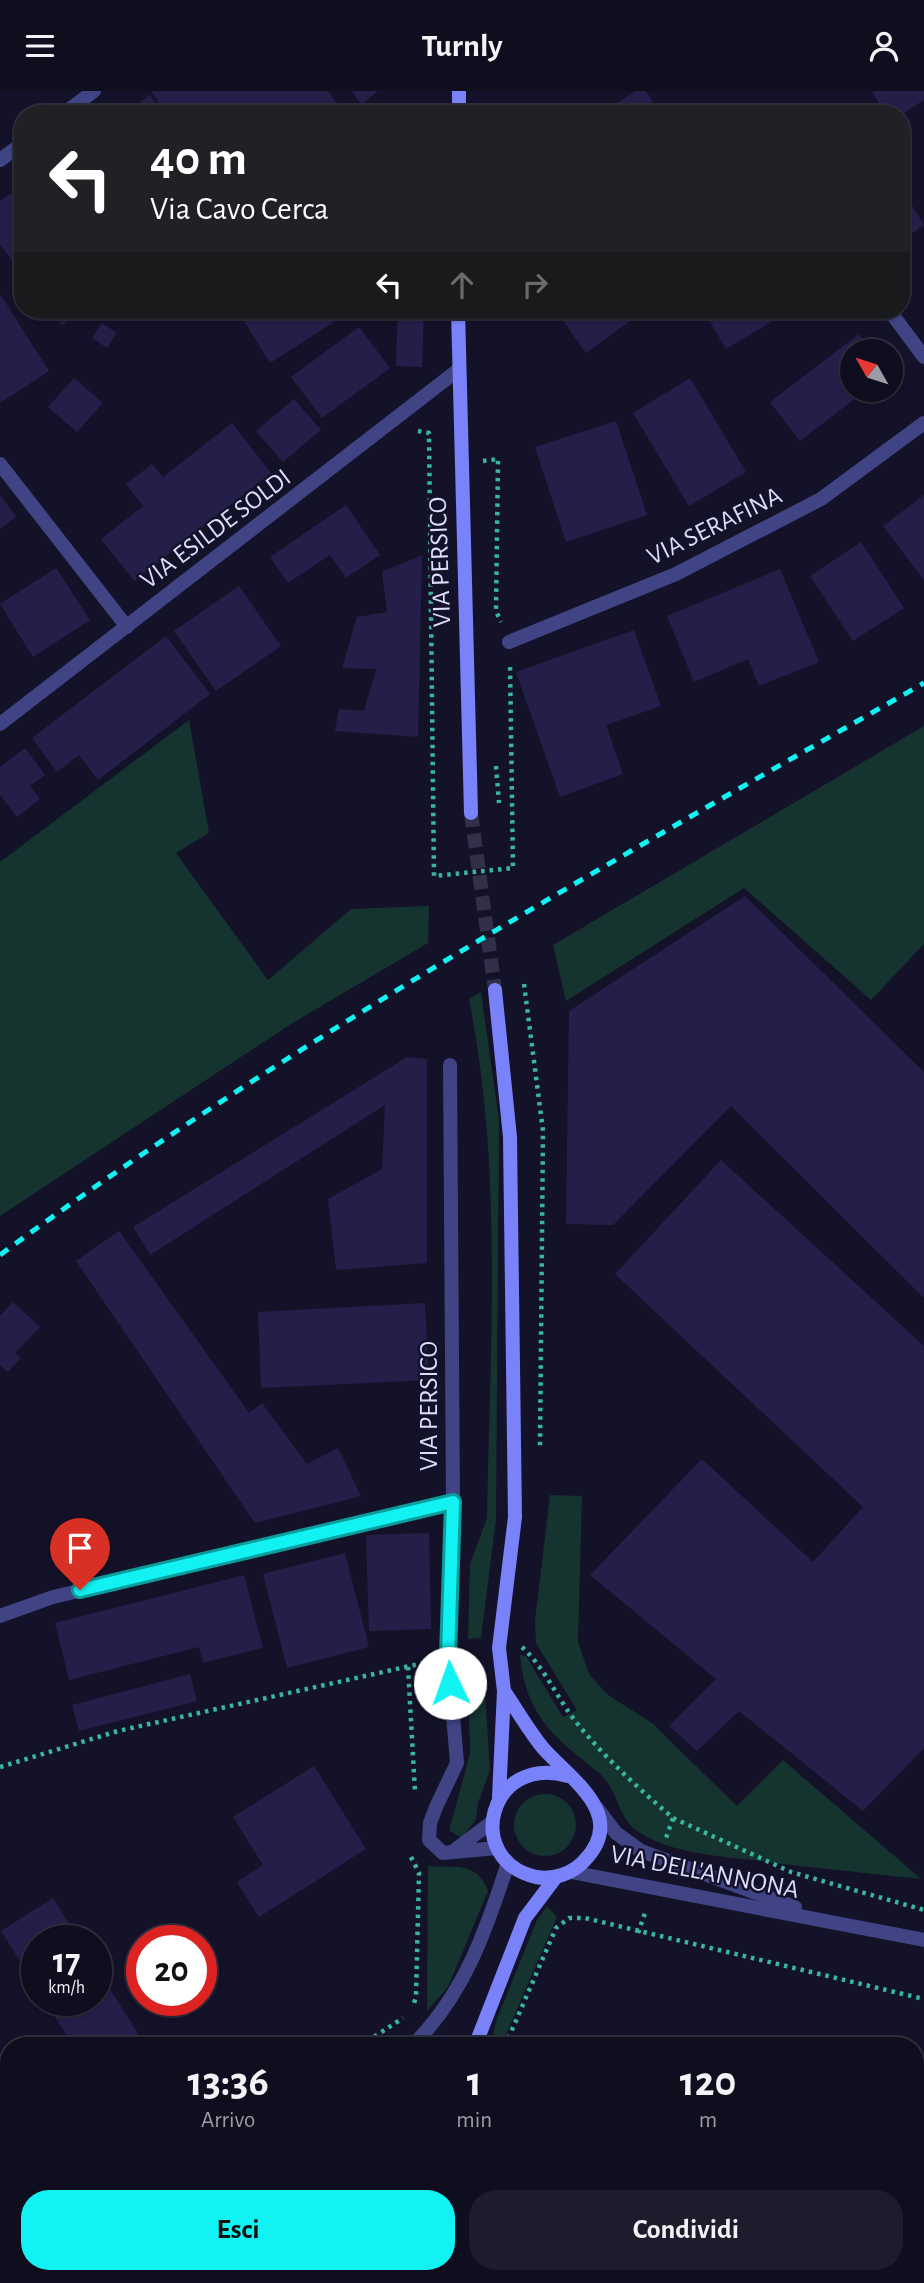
<!DOCTYPE html>
<html lang="it">
<style>
:root{--surface:#0f0e1f;--page:#1d1c2c;--text:#f1f3f6;--muted:#9b9ca4;--line:#2f2e3d;--accent:#13f2f2}
body{margin:0;font-family:"Alegreya Sans",sans-serif;background:var(--page);color:var(--text);height:100vh;display:flex;flex-direction:column;font-size:26px;white-space:nowrap}
*{box-sizing:border-box;margin:0}
p{font-size:23px;color:var(--muted)}
.icon{flex:none;width:38px;height:38px;fill:none;stroke:currentColor;stroke-width:2;stroke-linecap:round;stroke-linejoin:round}
.map{position:relative;flex:1;overflow:hidden}
.details{position:absolute;left:0px;top:1946px;width:924px;height:247px;display:flex;flex-direction:column;background:var(--surface);border-radius:28px 28px 0 0;box-shadow:0 2px 5px #0004,0 0 0 2px var(--line)}
.details>*{flex:none}
.top-card{position:absolute;left:14px;top:14px;width:896px;height:214px;border-radius:28px;box-shadow:0 2px 5px #0004,0 0 0 2px var(--line);background:#202124;color:#fff;overflow:hidden}
.needle{width:46px;rotate:309deg}
.tools{position:absolute;left:840px;top:248px;display:grid;gap:14px}
.tools a{display:grid;place-items:center;width:63px;height:63px;border-radius:50%;background:var(--surface);box-shadow:0 2px 5px #0004,0 0 0 2px var(--line);font-size:35px}
.speed{position:absolute;left:21px;top:1834px;display:flex;gap:14px;font-size:35px;font-weight:700;text-align:center}
.speed>*{display:grid;place-content:center;width:91px;height:91px;border-radius:50%;background:var(--surface);box-shadow:0 2px 5px #0004,0 0 0 2px var(--line);line-height:1}
.speed small{font-size:18px;font-weight:400}
.speed .limit{border:10px solid #d22;background:#fff;color:#111}
.pin{position:absolute;display:grid;place-items:center;width:60px;height:60px;color:#fff;margin:-72px -30px;border-radius:50% 50% 50% 0;rotate:-45deg;box-shadow:0 0 7px #0007}
.pin .icon{rotate:45deg}
.me{position:absolute;width:77px;margin:-38px;rotate:357deg;stroke-linejoin:round;filter:drop-shadow(0 0 5px #0008)}
.turn{display:flex;align-items:center;gap:24px;height:147px;padding:0 21px;font-size:32px}
.turn .icon{width:91px;height:91px;stroke-width:2.5}
.turn b{display:block;font-size:49px;line-height:60px}
.lanes{display:flex;align-items:center;height:66px;padding:0 21px;background:#0003;justify-content:center;gap:35px;direction:ltr}
.lanes .off{opacity:.35}
.eta{display:flex;justify-content:space-evenly;align-items:center;height:119px;text-align:center}
.eta b{font-size:42px;font-weight:700;line-height:49px}
.button{display:flex;gap:14px;margin-top:auto;padding:14px 21px}
.button a{flex:1;height:80px;border-radius:28px;background:var(--accent);color:#111;font-size:28px;font-weight:700;line-height:80px;text-align:center}
.button a+a{background:var(--page);color:var(--text)}
header{display:flex;justify-content:space-between;align-items:center;height:91px;padding:0 21px;background:var(--surface);font-size:32px;font-weight:700}
.map>svg:first-child{display:block}
</style>
<header><svg class="icon" aria-label="menu" viewBox="0 0 24 24"><path d="M4 6h16M4 12h16M4 18h16"/></svg>Turnly<svg class="icon" aria-label="person" viewBox="0 0 24 24"><circle cx="12" cy="8" r="4"/><path d="M4 21q1-7 8-7t8 7"/></svg></header>
<div class="map">
<svg width="924" height="2192" viewBox="0 0 924 2192">
<rect width="100%" height="100%" fill="#141229"/>
<!-- green -->
<g fill="#15332f">
<polygon points="189,629 209,742 176,762 268,889 351,818 429,815 428,852 291,933 0,1125 0,771"/>
<polygon points="924,635 924,853 871,909 744,797 566,910 553,854"/>
<path d="M481 901 499 1029 496 1429 481 1547 468 1548 470 1473 487 1427C490 1254 503 1078 469 908Z"/>
<path d="M550 1404 582 1405 578 1551 589 1583 608 1604 652 1632 737 1715 783 1669 921 1788C868 1782 814 1777 761 1770 721 1765 671 1763 637 1740 618 1727 618 1699 600 1683 555 1646 526 1627 520 1564L526 1565 563 1626 577 1619 536 1552 535 1529Z"/>
<polygon points="483,1572 490,1679 478,1712 476,1728 462,1747 450,1740 450,1736 470,1663 468,1573"/>
<circle cx="545" cy="1734" r="31"/>
<path d="M428 1775C455 1777 477 1770 488 1800L448 1896 427 1920Z"/>
<polygon points="547,1815 557,1826 501,1955 491,1955 496,1930 537,1829"/>
<polygon points="915,2112 924,2115 924,2192 598,2192 601,2184 915,2184"/>
</g>
<!-- building -->
<g fill="#241f49">
<polygon points="151,0 328,0 344,23 167,23"/>
<polygon points="352,0 378,0 361,14"/>
<polygon points="635,0 646,0 661,23 601,23"/>
<polygon points="872,0 924,0 924,9 902,23 885,23"/>
<polygon points="150,4 162,23 124,23"/>
<polygon points="23,94 23,163 12,170 0,153 0,110"/>
<polygon points="901,96 924,134 901,150"/>
<polygon points="0,203 49,280 0,312"/>
<polygon points="51,219 82,219 62,234"/>
<polygon points="251,219 353,219 270,272 241,225"/>
<polygon points="398,219 424,219 422,276 396,275"/>
<polygon points="566,219 645,219 586,262 559,224"/>
<polygon points="703,219 791,219 726,258"/>
<polygon points="102,232 117,242 107,257 92,247"/>
<polygon points="359,236 390,277 322,327 291,286"/>
<polygon points="859,243 873,261 852,261 852,299 866,299 800,350 770,311"/>
<polygon points="74,287 103,312 77,341 48,316"/>
<polygon points="690,287 746,381 689,415 633,322"/>
<polygon points="294,308 321,339 283,371 256,340"/>
<polygon points="616,330 647,424 566,451 535,356"/>
<polygon points="232,332 271,382 134,490 101,448 143,415 126,393 152,373 163,386"/>
<polygon points="0,404 16,426 0,438"/>
<polygon points="924,404 924,489 883,435"/>
<polygon points="346,414 380,464 346,487 330,464 288,492 270,466"/>
<polygon points="861,451 904,517 853,550 810,485"/>
<polygon points="422,464 418,646 335,640 339,618 364,620 376,578 342,577 357,526 387,521 382,481"/>
<polygon points="56,477 90,529 33,566 0,513"/>
<polygon points="780,478 819,571 759,595 748,568 694,591 667,525"/>
<polygon points="239,495 281,555 216,600 174,540"/>
<polygon points="634,539 661,615 606,634 623,683 560,706 516,581"/>
<polygon points="166,545 210,603 98,689 79,664 57,681 32,647"/>
<polygon points="25,657 45,684 30,695 40,708 17,726 0,704 0,676"/>
<polygon points="745,805 924,981 924,1207 731,1015 613,1134 566,1133 569,920"/>
<polygon points="407,966 427,968 427,1172 336,1179 328,1108 382,1078 385,1014 150,1164 133,1136"/>
<polygon points="721,1069 924,1255 924,1657 863,1720 739,1620 697,1660 669,1635 716,1588 590,1484 702,1368 813,1471 863,1416 615,1183"/>
<polygon points="119,1140 249,1322 262,1312 307,1373 338,1357 361,1405 255,1432 76,1170"/>
<polygon points="13,1211 40,1236 15,1262 21,1267 8,1281 0,1274 0,1225"/>
<polygon points="425,1212 429,1289 261,1297 258,1221"/>
<polygon points="429,1442 431,1538 369,1540 366,1444"/>
<polygon points="345,1462 369,1556 287,1577 263,1483"/>
<polygon points="244,1484 263,1557 203,1572 199,1556 69,1589 55,1532"/>
<polygon points="190,1583 197,1610 79,1640 72,1614"/>
<polygon points="314,1675 366,1758 259,1826 237,1791 263,1774 233,1726"/>
<polygon points="53,1807 80,1850 37,1850 37,1897 1,1840"/>
<polygon points="96,1876 146,1955 73,1955 45,1909 96,1909"/>
<polygon points="9,2034 9,2102 0,2088 0,2039"/>
<polygon points="915,2112 924,2115 924,2192 755,2192 734,2184 915,2184"/>
<polygon points="0,2124 9,2139 9,2156 0,2161"/>
<polygon points="116,2184 199,2184 204,2192 103,2192"/>
<polygon points="258,2184 323,2184 325,2187 318,2192 263,2192"/>
<polygon points="601,2184 680,2184 671,2192 598,2192"/>
</g>
<g fill="none" stroke-linecap="round" stroke-linejoin="round">
<!-- secondary-tunnel -->
<polyline stroke="#323049" stroke-width="14" stroke-dasharray="14 7" stroke-linecap="butt" points="471,722 495,899"/>
<!-- path -->
<g stroke="#38b6a2" stroke-width="4.5" stroke-dasharray="3.5 5" stroke-linecap="butt">
<polyline points="418,340 429,342 434,785 513,777 510,573"/>
<polyline points="483,370 498,368 496,520 501,531"/>
<polyline points="496,675 499,712"/>
<polyline points="524,893 543,1040 540,1356"/>
<path d="M522 1556C545 1577 557 1607 576 1631 605 1667 638 1697 673 1727L666 1747"/>
<polyline points="408,1576 415,1701"/>
<polyline points="0,1676 118,1640 428,1571"/>
<polyline points="673,1727 791,1781 924,1819"/>
<polyline points="411,1766 419,1782 416,1905 413,1916"/>
<polyline points="638,1842 646,1819"/>
<polyline points="360,1955 403,1927"/>
<polyline points="505,1955 556,1837 569,1827 585,1827 924,1908"/>
<polyline points="0,2182 9,2177"/>
</g>
<!-- lane -->
<g stroke="#404485" stroke-width="14">
<polyline points="450,974 453,1411 448,1565 457,1672 436,1716 430,1732 429,1749 443,1762 497,1757"/>
<polyline points="452,1761 492,1731"/>
</g>
<!-- street -->
<g stroke="#404485" stroke-width="14">
<polyline points="63,23 94,0"/>
<polyline points="0,69 23,52"/>
<polyline points="889,219 924,266"/>
<polyline points="0,373 127,536"/>
<polyline points="509,551 676,483 821,408 924,332"/>
<polyline points="0,633 458,279"/>
<polyline points="0,1525 53,1506 453,1411"/>
<polyline points="597,1717 616,1742 641,1760 795,1816"/>
<polyline points="571,1781 924,1849"/>
<path d="M412 1955C464 1904 486 1840 508 1772"/>
<polyline points="43,2192 56,2184"/>
</g>
<!-- secondary -->
<g stroke="#7982f8" stroke-width="14">
<polyline points="459,23 459,0"/>
<polyline points="458,219 471,722"/>
<polyline points="495,899 510,1046 515,1426 499,1557 504,1600 499,1706"/>
<path d="M504 1600C517 1619 529 1640 543 1657 570 1688 629 1724 584 1770 572 1783 553 1789 536 1786 462 1769 489 1662 568 1685"/>
<polyline points="475,1955 525,1827 556,1786"/>
<polyline points="457,2192 457,2184"/>
</g>
<!-- rail -->
<path stroke="#13f2f2" stroke-width="5" stroke-dasharray="10 9" stroke-linecap="butt" d="M0 1164C290 950 611 771 924 592"/>
</g>
<g fill="none" stroke-linecap="round" stroke-linejoin="round">
<!-- route casing -->
<g stroke="#0c9d9d" stroke-width="18">
<polyline id="route" points="80,1499 453,1411 448,1565 450,1592"/>
</g>
<!-- route -->
<use href="#route" stroke="#13f2f2" stroke-width="12"/>
</g>
<g text-anchor="middle" stroke-width="5" stroke-linejoin="round" paint-order="stroke">
<!-- street labels -->
<g font-size="26" fill="#dddcfd" stroke="#141229">
<text transform="translate(714 434) rotate(-26)" y="9">VIA SERAFINA</text>
<text transform="translate(215 437) rotate(-37)" y="9">VIA ESILDE SOLDI</text>
<text transform="translate(439 471) rotate(-92)" y="9">VIA PERSICO</text>
<text transform="translate(428 1315) rotate(-90)" y="9">VIA PERSICO</text>
<text transform="translate(705 1780) rotate(11)" y="9">VIA DELL'ANNONA</text>
</g>
</g>
</svg>
<div class="tools">
<a><svg class="needle" viewBox="-14 -14 28 28"><path d="M0-13l5 13h-10z" fill="#e53935"/><path d="M0 13l5-13h-10z" fill="#9b9ca4"/></svg></a>
</div>
<div class="speed"><div>17<small>km/h</small></div><div class="limit">20</div></div>
<div class="pin" style="left:80px;top:1499px;background:#d93025"><svg class="icon" aria-label="arrive" viewBox="0 0 24 24"><path d="M6 21V4h12l-3 4 3 4H6"/></svg></div>
<svg class="me" style="left:450px;top:1592px" viewBox="-20 -20 40 40"><circle r="19" fill="#fff"/><path d="M0-13L10 11 0 6-10 11z" fill="#13f2f2"/></svg>
<div class="top-card">
<div class="turn"><svg class="icon" aria-label="left" viewBox="0 0 24 24"><path d="M17 20v-9H6M10 6l-5 5 5 5"/></svg><div><b>40 m</b>Via Cavo Cerca</div></div>
<div class="lanes"><svg class="icon" aria-label="left" viewBox="0 0 24 24"><path d="M17 20v-9H6M10 6l-5 5 5 5"/></svg><svg class="icon off" aria-label="ahead" viewBox="0 0 24 24"><path d="M12 20V5M6 11l6-6 6 6"/></svg><svg class="icon off" aria-label="right" viewBox="0 0 24 24"><path d="M7 20v-9h11M14 6l5 5-5 5"/></svg></div>
</div>
<section class="details">
<div class="eta">
<div><b>13:36</b><p>Arrivo</p></div>
<div><b>1</b><p>min</p></div>
<div><b>120</b><p>m</p></div>
</div>
<div class="button"><a>Esci</a><a>Condividi</a></div>
</section>
</div>
